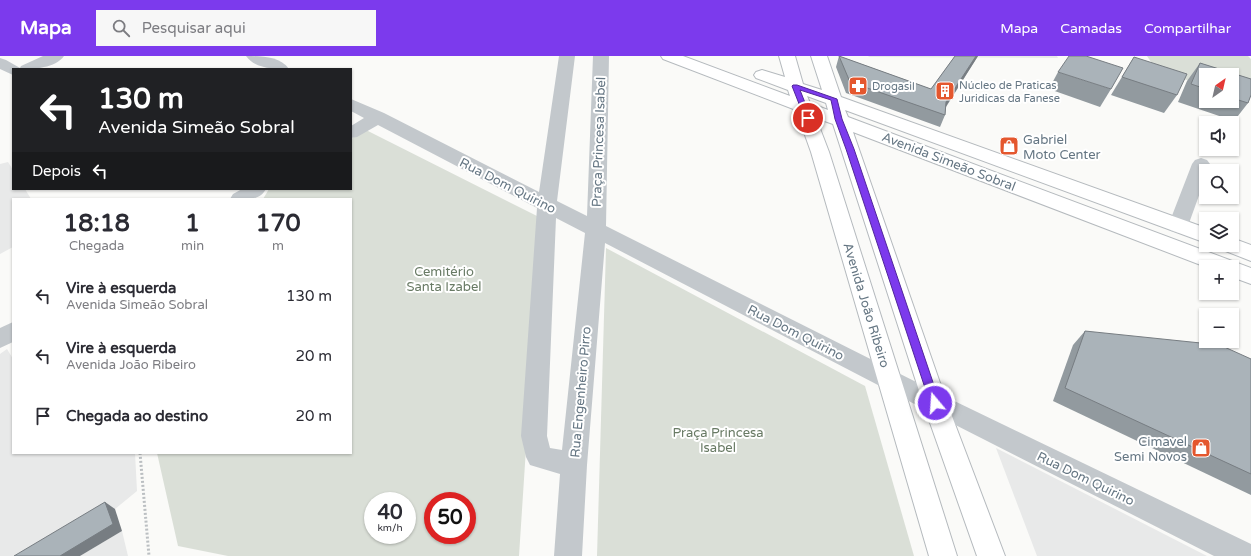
<!DOCTYPE html>
<html lang="pt">
<meta charset="utf-8">
<style>
:root{--surface:#fff;--page:#f7f7f7;--text:#2b2b33;--muted:#7c7c81;--accent:#7c3aed}
body{margin:0;font-family:"Varela Round",sans-serif;background:var(--page);color:var(--text);height:100vh;display:flex;flex-direction:column;font-size:15px;white-space:nowrap}
*{box-sizing:border-box;margin:0}
p{font-size:13px;color:var(--muted)}
.icon{flex:none;width:22px;height:22px;fill:none;stroke:currentColor;stroke-width:2;stroke-linecap:round;stroke-linejoin:round}
.map{position:relative;flex:1;overflow:hidden}
.drawer{position:absolute;left:12px;top:142px;width:340px;height:256px;display:flex;flex-direction:column;background:var(--surface);border-radius:0px;box-shadow:0 1px 3px #0004}
.drawer>*{flex:none}
.guide{position:absolute;left:12px;top:12px;width:340px;height:122px;border-radius:0px;box-shadow:0 1px 3px #0004;background:#202124;color:#fff;overflow:hidden}
.needle{width:26px;rotate:34deg}
.buttons{position:absolute;left:1199px;top:12px;display:grid;gap:8px}
.buttons a{display:grid;place-items:center;width:40px;height:40px;border-radius:0px;background:var(--surface);box-shadow:0 1px 3px #0004;font-size:20px}
.speed{position:absolute;left:364px;top:436px;display:flex;gap:8px;font-size:20px;font-weight:700;text-align:center}
.speed>*{display:grid;place-content:center;width:52px;height:52px;border-radius:50%;background:var(--surface);box-shadow:0 1px 3px #0004;line-height:1}
.speed small{font-size:10px;font-weight:400}
.speed .limit{border:6px solid #d22;background:#fff;color:#111}
.pin{position:absolute;display:grid;place-items:center;width:34px;height:34px;color:#fff;margin:-17px;border:2px solid #fff;border-radius:50%;box-shadow:0 1px 4px #0007}
.me{position:absolute;width:44px;margin:-22px;rotate:342deg;stroke-linejoin:round;filter:drop-shadow(0 0 3px #0008)}
.turn{display:flex;align-items:center;gap:14px;height:84px;padding:0 20px;font-size:18px}
.turn .icon{width:52px;height:52px;stroke-width:2.5}
.turn b{display:block;font-size:28px;line-height:34px}
.then{display:flex;align-items:center;height:38px;padding:0 20px;background:#0003;gap:8px;font-size:15px}
.eta{display:flex;justify-content:space-evenly;align-items:center;height:68px;text-align:center}
.eta b{font-size:24px;font-weight:700;line-height:28px}
ul{padding:0;list-style:none}
li{display:flex;align-items:center;gap:12px;height:60px;padding:0 20px}
li div{flex:1}
li b{display:block;font-size:15px}
li em{font-style:normal}
header{display:flex;align-items:center;gap:24px;box-sizing:border-box;height:56px;padding:0 20px;background:var(--accent);color:#fff}
header strong{font-size:19px}
nav{display:flex;gap:22px;margin-inline-start:auto;font-size:14px}
.search{width:280px;height:36px;background:var(--page);display:flex;align-items:center;gap:10px;box-sizing:border-box;padding:0 14px;border-radius:0px;color:var(--muted);font-size:15px}
.map>svg:first-child{display:block}
</style>
<header>
<strong>Mapa</strong>
<div class="search"><svg class="icon" aria-label="search" viewBox="0 0 24 24"><circle cx="10" cy="10" r="6"/><path d="M15 15l6 6"/></svg>Pesquisar aqui</div>
<nav><a>Mapa</a><a>Camadas</a><a>Compartilhar</a></nav>
</header>
<div class="map">
<svg width="1251" height="500" viewBox="0 0 1251 500">
<rect width="100%" height="100%" fill="#fafaf8"/>
<!-- built -->
<g fill="#e8e9e9">
<polygon points="868,0 1057,0 1058,2 869,1"/>
<polygon points="8,106 13,114 13,133 25,133 31,143 13,143 13,191 0,198 0,108"/>
<polygon points="7,293 13,303 13,397 135,397 137,435 115,453 35,500 0,500 0,298"/>
<polygon points="996,392 1207,500 1037,500"/>
<polygon points="122,475 128,500 80,500"/>
</g>
<!-- green -->
<g fill="#dadfd7" fill-rule="evenodd">
<polygon points="1147,0 1248,0 1251,3 1251,30 1232,19 1206,19 1206,26 1161,21"/>
<path d="M366 74 541 162 519 500H228L178 490 157 397H351V143H263L269 133H351V83ZM373 445H407V479H373ZM433 445H467V479H433Z"/>
<polygon points="606,192 865,330 914,500 597,500"/>
</g>
<g fill="none" stroke-linecap="round" stroke-linejoin="round">
<!-- major casing -->
<g stroke="#b5babe" stroke-width="2">
<g id="major">
<path d="M661 0H683L790 40 788 34 756 22 754 19 756 16 762 14 785 21 779 0H795L803 28 822 34 811 0H827L841 41 1206 172V187L845 54 848 61 1251 212V228L1232 221V211H1206L853 76 947 347 1005 500H977L923 347 833 68 816 62 829 96 957 500H929L811 96 796 54 663 3ZM807 40 826 47 828 54 810 47Z"/>
<polygon points="1232,182 1251,189 1251,205 1223,194 1220,189 1232,189"/>
</g>
</g>
<!-- path -->
<polyline stroke="#bbbfc2" stroke-width="3" stroke-dasharray="2 2" stroke-linecap="butt" points="140,397 149,500"/>
<!-- minor -->
<g fill="#c3c8cc" fill-rule="evenodd">
<path d="M43 0H64C54 14 28 13 13 13V19L0 13V2L6 4 20 12 21 10Z"/>
<path d="M246 0C260 0 280 0 289 13 275 13 255 13 246 0Z"/>
<path d="M559 0H575L557 145 587 160 593 0H609L606 170 944 340 1251 488V500H1214L926 354 605 187 587 409 582 500H554L560 418 530 409 526 401 521 380 537 152 378 69 357 81 351 82V70L364 62 351 55V43L384 57 539 136ZM556 162 585 177 562 394 550 392 547 380Z"/>
<polygon points="1201,102 1207,104 1210,108 1208,115 1206,115 1206,120 1188,170 1185,175 1178,177 1171,175 1168,170 1192,108 1195,104"/>
<path d="M242 133H266C259 146 244 143 230 143L233 138Z"/>
<polygon points="13,266 13,286 0,292 0,272"/>
</g>
<!-- major -->
<use href="#major" fill="#fff" fill-rule="evenodd"/>
</g>
<!-- wall -->
<g fill="#929a9f" fill-rule="evenodd">
<polygon points="839,0 931,33 955,0 978,0 946,51 945,59 940,71 846,37 836,11"/>
<polygon points="1134,1 1177,39 1164,57 1111,39"/>
<path d="M1200 7 1251 23V39L1248 47 1234 65 1178 46 1187 25ZM1206 19H1232V45H1206Z"/>
<polygon points="1058,16 1111,33 1100,51 1049,33"/>
<polygon points="1085,275 1251,303 1251,439 1053,345 1073,289"/>
</g>
<!-- shaded-wall -->
<g fill="#777d82">
<polygon points="976,0 978,0 941,58 946,46"/>
<polygon points="105,446 115,453 122,475 80,500 60,500"/>
</g>
<!-- building -->
<g fill="#aab3b9" stroke="#777d82">
<polygon points="839,0 931,33 955,0 976,0 946,46 945,59 850,26"/>
<polygon points="1069,0 1086,0 1123,12 1111,33 1058,16"/>
<polygon points="1134,1 1187,18 1177,39 1122,21"/>
<polygon points="1200,7 1251,23 1251,39 1248,47 1232,42 1232,19 1206,19 1206,33 1191,28"/>
<polygon points="1085,275 1220,289 1251,303 1251,418 1065,332"/>
<polygon points="105,446 113,468 60,500 14,500"/>
</g>
<!-- route -->
<polygon fill="#7c3aed" stroke="#51269a" points="793,29 797,29 837,43 842,63 854,93 940,347 938,350 935,351 931,350 930,347 846,93 835,63 831,44 800,34 811,62 810,63 805,63 792,30"/>
<!-- icons -->
<defs>
<g id="pharmacy-square" transform="scale(1)"><rect x="-9" y="-9" width="18" height="18" rx="4" fill="#e4572e" stroke="#fff"/><path d="M-2-6h4v4h4v4h-4v4h-4v-4h-4v-4h4Z" fill="#fff"/></g>
<g id="building-square" transform="scale(1)"><rect x="-9" y="-9" width="18" height="18" rx="4" fill="#e4572e" stroke="#fff"/><path d="M-4-6H4V6H1V3H-1V6H-4ZM-2.5-4.3h1.7v1.8h-1.7ZM.8-4.3h1.7v1.8H.8ZM-2.5-1h1.7V.8h-1.7ZM.8-1h1.7V.8H.8Z" fill="#fff"/></g>
<g id="shop-square" transform="scale(1)"><rect x="-9" y="-9" width="18" height="18" rx="4" fill="#e4572e" stroke="#fff"/><path d="M-5-2.5h2.3a2.7 3.5 0 0 1 5.4 0H5L5.5 6h-11ZM-1.5-2.5h3a1.5 2.3 0 0 0-3 0Z" fill="#fff"/></g>
</defs>
<g fill-rule="evenodd">
<use href="#pharmacy-square" x="858" y="30"/>
<use href="#building-square" x="945" y="35"/>
<use href="#shop-square" x="1009" y="90"/>
<use href="#shop-square" x="1201" y="392"/>
</g>
<g text-anchor="middle" stroke-width="4" stroke-linejoin="round" paint-order="stroke">
<!-- far-poi labels -->
<g font-size="11" fill="#657683" stroke="#fff" text-anchor="start">
<text x="959" y="33">Núcleo de Praticas<tspan x="959" dy="13">Juridicas da Fanese</tspan></text>
<text x="872" y="34">Drogasil</text>
</g>
<!-- poi labels -->
<g font-size="13" fill="#657683" stroke="#fff" text-anchor="start">
<text x="1023" y="88">Gabriel<tspan x="1023" dy="15">Moto Center</tspan></text>
<text x="1187" y="390" text-anchor="end">Cimavel<tspan x="1187" dy="15">Semi Novos</tspan></text>
</g>
<!-- street labels -->
<g font-size="13" fill="#657683" stroke="#fff">
<text transform="translate(598 86) rotate(-88)" y="5">Praça Princesa Isabel</text>
<text transform="translate(949 105) rotate(21)" y="5">Avenida Simeão Sobral</text>
<text transform="translate(508 129) rotate(27)" y="5">Rua Dom Quirino</text>
<text transform="translate(867 249) rotate(73)" y="5">Avenida João Ribeiro</text>
<text transform="translate(796 276) rotate(27)" y="5">Rua Dom Quirino</text>
<text transform="translate(580 336) rotate(-85)" y="5">Rua Engenheiro Pirro</text>
<text transform="translate(1086 422) rotate(26)" y="5">Rua Dom Quirino</text>
</g>
<!-- park labels -->
<g font-size="13" fill="#687a64" stroke="#fff">
<text x="444" y="220">Cemitério<tspan x="444" dy="15">Santa Izabel</tspan></text>
<text x="718" y="381">Praça Princesa<tspan x="718" dy="15">Isabel</tspan></text>
</g>
</g>
</svg>
<div class="buttons">
<a><svg class="needle" viewBox="-14 -14 28 28"><path d="M0-13l5 13h-10z" fill="#e53935"/><path d="M0 13l5-13h-10z" fill="#7c7c81"/></svg></a>
<a><svg class="icon" aria-label="sound" viewBox="0 0 24 24"><path d="M4 9h4l5-4v14l-5-4H4zM17 9q2 3 0 6"/></svg></a>
<a><svg class="icon" aria-label="search" viewBox="0 0 24 24"><circle cx="10" cy="10" r="6"/><path d="M15 15l6 6"/></svg></a>
<a><svg class="icon" aria-label="layers" viewBox="0 0 24 24"><path d="M12 4l9 5-9 5-9-5zM3 14l9 5 9-5"/></svg></a>
<a>+</a>
<a>−</a>
</div>
<div class="speed"><div>40<small>km/h</small></div><div class="limit">50</div></div>
<div class="pin" style="left:808px;top:62px;background:#d93025"><svg class="icon" aria-label="arrive" viewBox="0 0 24 24"><path d="M6 21V4h12l-3 4 3 4H6"/></svg></div>
<svg class="me" style="left:935px;top:347px" viewBox="-20 -20 40 40"><circle r="17" fill="#7c3aed" stroke="#fff" stroke-width="3"/><path d="M0-11L8 9 0 5-8 9z" fill="#fff"/></svg>
<div class="guide">
<div class="turn"><svg class="icon" aria-label="left" viewBox="0 0 24 24"><path d="M17 20v-9H6M10 6l-5 5 5 5"/></svg><div><b>130 m</b>Avenida Simeão Sobral</div></div>
<div class="then">Depois<svg class="icon" aria-label="left" viewBox="0 0 24 24"><path d="M17 20v-9H6M10 6l-5 5 5 5"/></svg></div>
</div>
<section class="drawer">
<div class="eta">
<div><b>18:18</b><p>Chegada</p></div>
<div><b>1</b><p>min</p></div>
<div><b>170</b><p>m</p></div>
</div>
<ul>
<li><svg class="icon" aria-label="left" viewBox="0 0 24 24"><path d="M17 20v-9H6M10 6l-5 5 5 5"/></svg><div><b>Vire à esquerda</b><p>Avenida Simeão Sobral</p></div><em>130 m</em></li>
<li><svg class="icon" aria-label="left" viewBox="0 0 24 24"><path d="M17 20v-9H6M10 6l-5 5 5 5"/></svg><div><b>Vire à esquerda</b><p>Avenida João Ribeiro</p></div><em>20 m</em></li>
<li><svg class="icon" aria-label="arrive" viewBox="0 0 24 24"><path d="M6 21V4h12l-3 4 3 4H6"/></svg><div><b>Chegada ao destino</b></div><em>20 m</em></li>
</ul>
</section>
</div>
